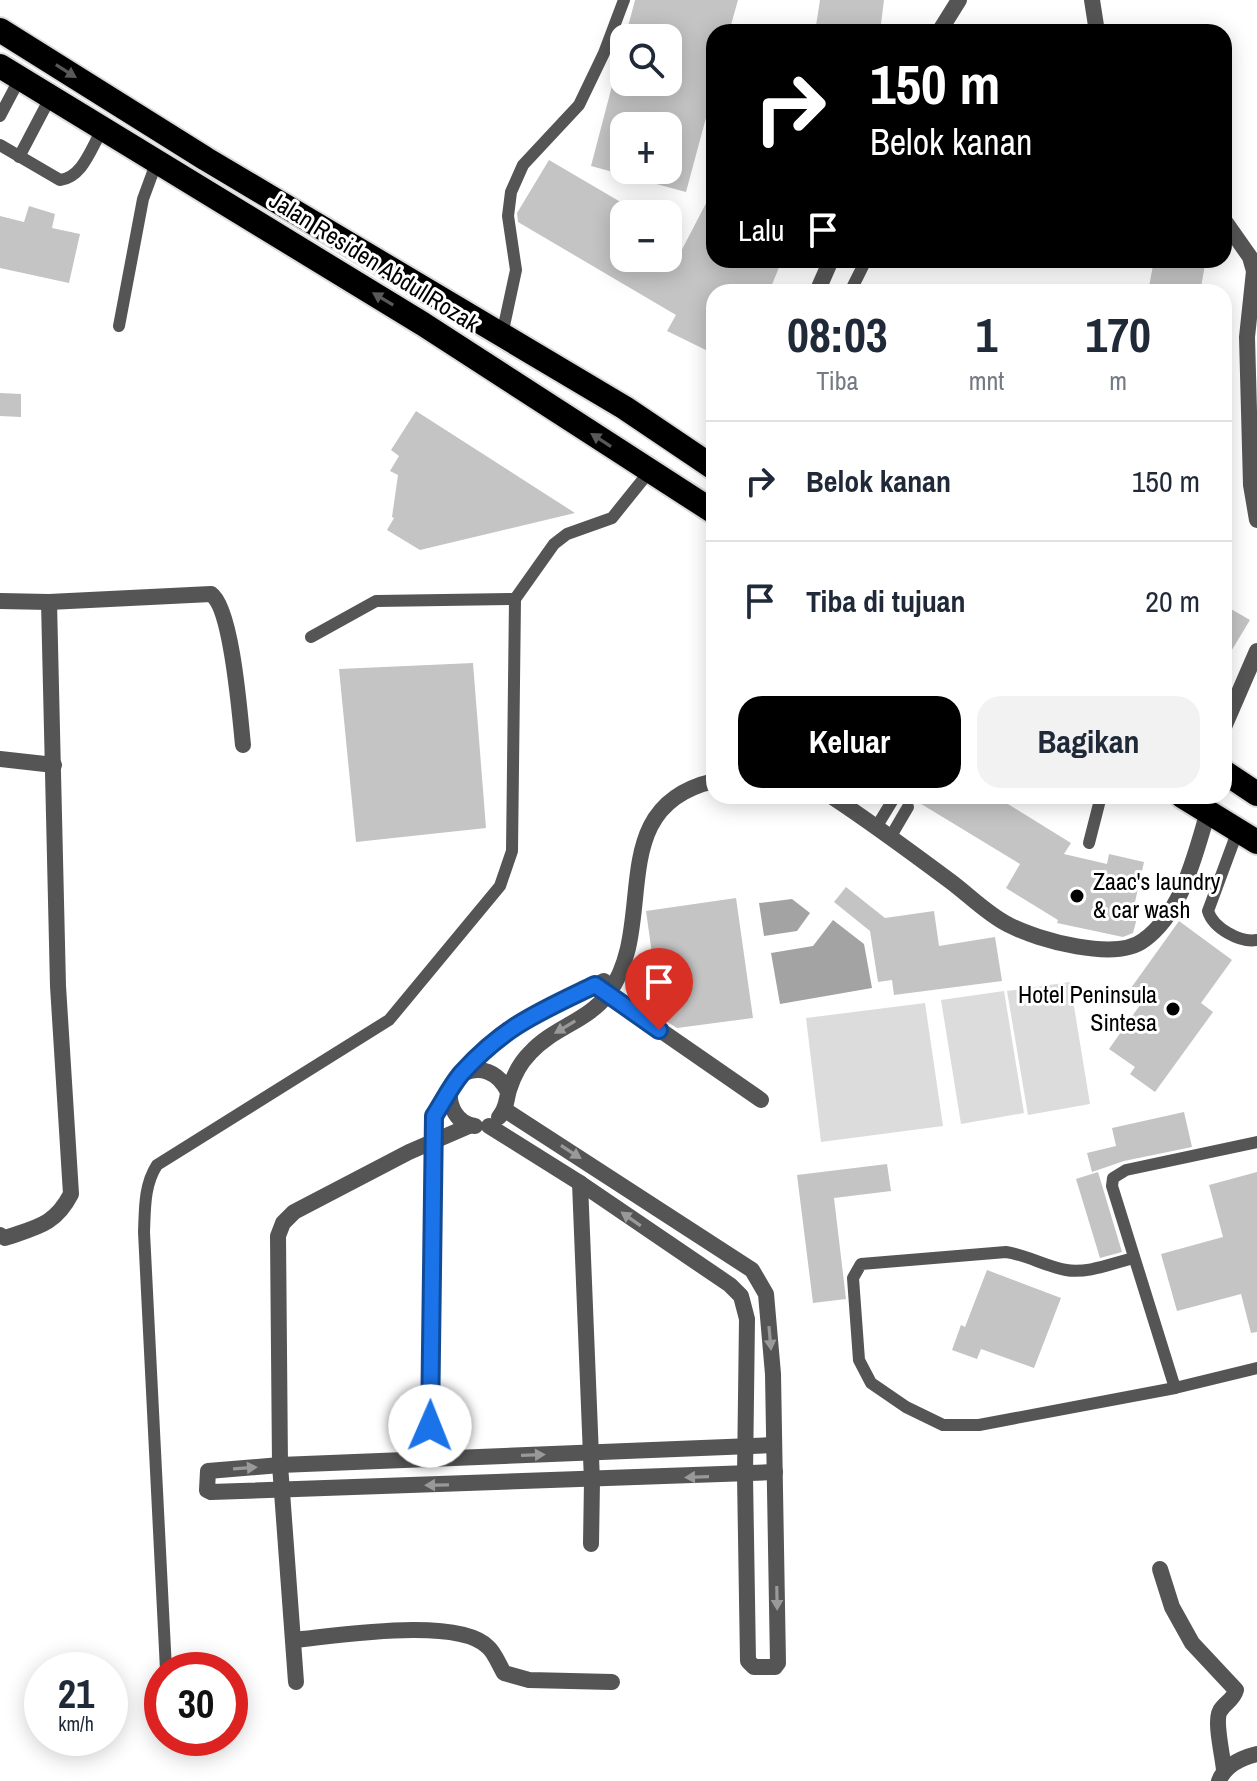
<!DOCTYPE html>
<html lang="id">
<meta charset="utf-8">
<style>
:root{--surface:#fff;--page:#f2f2f3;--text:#1f2937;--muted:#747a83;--line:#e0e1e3;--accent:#000}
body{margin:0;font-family:"Archivo Narrow",sans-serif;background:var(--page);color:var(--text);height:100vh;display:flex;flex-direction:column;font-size:30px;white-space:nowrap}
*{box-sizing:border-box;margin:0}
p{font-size:26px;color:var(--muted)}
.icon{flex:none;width:44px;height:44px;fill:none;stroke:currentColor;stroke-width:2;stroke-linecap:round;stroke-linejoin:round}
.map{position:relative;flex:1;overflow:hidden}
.drawer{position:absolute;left:706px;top:284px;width:526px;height:520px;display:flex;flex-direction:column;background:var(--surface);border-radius:24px;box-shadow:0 4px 20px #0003}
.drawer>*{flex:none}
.guide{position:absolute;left:706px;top:24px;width:526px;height:244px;border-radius:24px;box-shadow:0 4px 20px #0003;background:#000;color:#fff;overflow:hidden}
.tools{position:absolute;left:610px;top:24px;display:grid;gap:16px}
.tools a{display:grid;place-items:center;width:72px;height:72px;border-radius:16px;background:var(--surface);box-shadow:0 4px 20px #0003;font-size:40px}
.speed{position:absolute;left:24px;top:1652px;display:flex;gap:16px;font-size:40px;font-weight:700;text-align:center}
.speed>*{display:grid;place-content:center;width:104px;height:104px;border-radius:50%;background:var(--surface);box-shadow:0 4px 20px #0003;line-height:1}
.speed small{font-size:20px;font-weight:400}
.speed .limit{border:12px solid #d22;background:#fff;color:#111}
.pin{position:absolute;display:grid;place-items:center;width:68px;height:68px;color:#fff;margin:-82px -34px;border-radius:50% 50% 50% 0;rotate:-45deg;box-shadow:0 0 8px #0007}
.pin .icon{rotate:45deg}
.me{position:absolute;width:88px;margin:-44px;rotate:1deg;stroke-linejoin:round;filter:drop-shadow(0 0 6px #0008)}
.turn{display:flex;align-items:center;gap:28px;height:168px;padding:0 32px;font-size:36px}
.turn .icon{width:104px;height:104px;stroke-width:2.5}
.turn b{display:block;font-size:56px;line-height:68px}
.then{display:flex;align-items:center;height:76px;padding:0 32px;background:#0003;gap:16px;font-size:30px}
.eta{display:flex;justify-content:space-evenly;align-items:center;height:136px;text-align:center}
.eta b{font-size:48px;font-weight:800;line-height:56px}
.cta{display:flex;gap:16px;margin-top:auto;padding:16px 32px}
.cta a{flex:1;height:92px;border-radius:24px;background:var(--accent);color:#fff;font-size:32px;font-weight:800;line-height:92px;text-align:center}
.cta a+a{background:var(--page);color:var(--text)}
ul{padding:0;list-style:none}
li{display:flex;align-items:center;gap:24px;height:120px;padding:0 32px;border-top:2px solid var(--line)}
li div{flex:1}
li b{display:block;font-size:30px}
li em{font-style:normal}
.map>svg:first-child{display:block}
</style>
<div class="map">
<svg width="1257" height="1781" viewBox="0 0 1257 1781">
<rect width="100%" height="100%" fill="#fff"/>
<!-- green -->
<g fill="#dcdcdc">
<polygon points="1070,982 1090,1104 1028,1115 1007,991"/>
<polygon points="1004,991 1024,1113 961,1124 941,1000"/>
<polygon points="925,1003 943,1126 821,1142 806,1018"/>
</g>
<!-- water -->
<g fill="#a3a3a3">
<polygon points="792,899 810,913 797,931 764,936 759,903"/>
<polygon points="833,920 864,944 872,988 780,1004 771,953 813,946"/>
</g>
<!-- building -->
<g fill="#c4c4c4">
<polygon points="635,0 738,0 729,32 714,32 714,88 686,192 627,176 628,170 668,170 668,126 624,126 624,175 591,166 613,82 668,82 668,38 625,38"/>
<polygon points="820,0 884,0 880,32 815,32"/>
<polygon points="549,160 624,204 624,258 677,259 714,188 714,260 782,260 769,292 714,292 714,354 667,331 676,315 518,222 517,213"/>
<polygon points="29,206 55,214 52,228 80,234 69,283 0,268 0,216 24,222"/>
<polygon points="1154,260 1206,260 1200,292 1148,292"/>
<polygon points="0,393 21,394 21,417 0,416"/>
<polygon points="416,411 575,513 420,550 387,530 394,518 392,517 398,475 390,471 399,456 391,450"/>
<polygon points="1224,605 1250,620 1224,663"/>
<polygon points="473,663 486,828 356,842 339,669"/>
<polygon points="908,796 995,796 1071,843 1064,854 1107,864 1109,854 1144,862 1135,902 1141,903 1133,933 1123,937 1057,923 1058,920 1006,888 1020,864"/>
<polygon points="846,887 885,918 934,911 939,946 995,937 1002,981 894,995 892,980 878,982 870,931 834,902"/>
<polygon points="736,898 753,1018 677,1028 661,1018 646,911"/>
<polygon points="1179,921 1232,960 1201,1003 1213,1012 1155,1092 1130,1074 1135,1067 1109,1049 1140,1005 1126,995"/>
<polygon points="1184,1112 1192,1147 1124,1161 1092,1172 1087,1153 1116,1146 1112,1128"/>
<polygon points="887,1164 891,1191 834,1198 846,1299 813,1303 797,1175"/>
<polygon points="1098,1172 1122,1252 1100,1258 1076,1179"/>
<polygon points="1257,1172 1257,1332 1251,1333 1241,1294 1177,1311 1161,1254 1223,1237 1209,1185"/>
<polygon points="987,1270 1061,1298 1034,1368 981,1349 977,1359 952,1350 961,1325 965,1327"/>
</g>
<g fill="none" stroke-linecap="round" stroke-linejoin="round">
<!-- highway casing -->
<g stroke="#dbdbdb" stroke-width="28">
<g id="highway">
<polyline points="0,30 206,159 625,408 714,468"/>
<polyline points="0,66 423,324 714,512"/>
<polyline points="1224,772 1257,794"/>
<polyline points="1182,796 1257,842"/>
</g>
</g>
<!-- lane -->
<g stroke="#555" stroke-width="12">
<polyline points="0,116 20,78"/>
<path d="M0 145 60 180C83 177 91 148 102 130"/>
<polyline points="19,157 50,98"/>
<polyline points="850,292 866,260"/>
<polyline points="119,326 143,199 157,161"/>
<polyline points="502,335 516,270 508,216 511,192 523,165 579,105 604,53 624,0"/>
<polyline points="311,637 376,601 515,599"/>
<polyline points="877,826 894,798"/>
<path d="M1238 830 1208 911C1213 928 1240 943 1257 940"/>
<polyline points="891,836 908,807"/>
<polyline points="1089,843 1101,796"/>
<path d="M1134 1258C1113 1263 1087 1274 1066 1270 1045 1266 1027 1255 1006 1252L861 1264 853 1278 859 1360 871 1383 906 1407 943 1425H979L1175 1388 1257 1368"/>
<polyline points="1175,1388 1112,1186 1113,1178 1126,1170 1257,1142"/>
<path d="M166 1670 144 1232C145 1209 144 1185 157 1165L389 1020 500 886 512 851 515 599 554 544 567 534 612 518 649 472"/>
</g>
<!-- street -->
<g stroke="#555" stroke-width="16">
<polyline points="1092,0 1097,32"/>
<polyline points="939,32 959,0"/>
<polyline points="1224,220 1250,257 1254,271 1247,337 1251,485 1257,520"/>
<polyline points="817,292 831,260"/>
<path d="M0 601 49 602 211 594C232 608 240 717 243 745"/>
<polyline points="1224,727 1257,651"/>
<polyline points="0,759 54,765"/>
<path d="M831 796C872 823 911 852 950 881 969 895 988 915 1009 925 1038 940 1116 962 1144 940 1183 911 1194 857 1208 812"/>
<polyline points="595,985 761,1100"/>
<polyline points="464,1072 507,1030 604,981"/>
<path d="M499 1117C507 1108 506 1100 509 1090 513 1077 521 1062 530 1053 552 1028 588 1021 608 994 660 924 601 807 714 781"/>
<path d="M475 1126C466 1125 460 1121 455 1113 433 1076 488 1049 508 1092"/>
<polyline points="489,1126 580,1183 730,1285 741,1296 747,1319 745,1475 748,1661 754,1667 775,1667 778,1663 773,1374 766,1294 752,1270 505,1110"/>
<polyline points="580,1183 592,1481 591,1544"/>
<path d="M0 1235 5 1238C37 1227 55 1225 71 1194L58 986 49 602"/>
<polyline points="774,1445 280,1465 208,1471 207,1490 211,1492 775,1472"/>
<polyline points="430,1457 434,1116"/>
<path d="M1160 1569 1172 1607 1192 1643 1236 1690C1233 1701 1225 1702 1220 1711 1214 1721 1223 1757 1224 1770"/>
<path d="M293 1640C336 1636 458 1616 488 1647 495 1653 499 1665 504 1673L529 1680 612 1682"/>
<polyline points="296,1682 280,1465 278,1236 283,1223 294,1212 409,1152 469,1126"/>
<path d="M1219 1781C1225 1765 1241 1758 1257 1754"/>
</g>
<!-- highway -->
<use href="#highway" stroke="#000" stroke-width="24"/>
</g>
<!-- one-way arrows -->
<defs><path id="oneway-solid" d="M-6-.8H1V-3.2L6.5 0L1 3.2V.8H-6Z" transform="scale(2)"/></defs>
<g fill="#595959">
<use href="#oneway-solid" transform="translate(66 71) rotate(32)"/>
<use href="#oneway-solid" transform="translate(383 299) rotate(-149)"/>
<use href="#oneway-solid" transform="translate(601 440) rotate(-147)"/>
</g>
<g fill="#999">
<use href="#oneway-solid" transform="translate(565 1027) rotate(149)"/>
<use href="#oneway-solid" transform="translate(571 1152) rotate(33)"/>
<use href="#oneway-solid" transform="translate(631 1219) rotate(-145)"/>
<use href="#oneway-solid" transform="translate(770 1338) rotate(85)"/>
<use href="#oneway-solid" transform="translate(533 1455) rotate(-2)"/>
<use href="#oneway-solid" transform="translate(245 1468) rotate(-4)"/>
<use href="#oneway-solid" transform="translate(697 1477) rotate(178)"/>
<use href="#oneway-solid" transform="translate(437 1485) rotate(179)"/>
<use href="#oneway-solid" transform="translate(777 1598) rotate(89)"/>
</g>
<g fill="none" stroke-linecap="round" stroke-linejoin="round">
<!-- route casing -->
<g stroke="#114b97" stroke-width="20">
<path id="route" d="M430 1426 434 1116C443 1102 451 1086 461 1074 504 1026 539 1012 595 985L659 1030"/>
</g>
<!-- route -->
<use href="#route" stroke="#1a73e8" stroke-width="14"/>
</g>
<!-- markers -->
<g fill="#000" stroke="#fff" stroke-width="3">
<circle cx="1077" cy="896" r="8"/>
<circle cx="1173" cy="1009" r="8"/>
</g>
<g text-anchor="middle" stroke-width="6" stroke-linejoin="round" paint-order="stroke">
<!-- street labels -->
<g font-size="24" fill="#000" stroke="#fff">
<text transform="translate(374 262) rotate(32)" y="8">Jalan Residen Abdul Rozak</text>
</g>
<!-- poi labels -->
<g font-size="24" fill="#000" stroke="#fff" text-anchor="start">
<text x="1093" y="890">Zaac's laundry<tspan x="1093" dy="28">&amp; car wash</tspan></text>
<text x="1157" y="1003" text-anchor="end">Hotel Peninsula<tspan x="1157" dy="28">Sintesa</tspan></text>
</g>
</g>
</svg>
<div class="tools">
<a><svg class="icon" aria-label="search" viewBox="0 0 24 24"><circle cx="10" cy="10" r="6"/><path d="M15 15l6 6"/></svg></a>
<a>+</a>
<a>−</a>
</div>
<div class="speed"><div>21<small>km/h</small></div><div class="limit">30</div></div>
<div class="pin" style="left:659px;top:1030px;background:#d93025"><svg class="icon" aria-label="arrive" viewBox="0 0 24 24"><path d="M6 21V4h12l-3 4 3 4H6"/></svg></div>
<svg class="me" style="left:430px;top:1426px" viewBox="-20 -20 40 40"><circle r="19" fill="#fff"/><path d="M0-13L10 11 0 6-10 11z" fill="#1a73e8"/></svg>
<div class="guide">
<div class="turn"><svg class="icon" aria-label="right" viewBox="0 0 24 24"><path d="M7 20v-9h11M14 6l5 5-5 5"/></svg><div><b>150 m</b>Belok kanan</div></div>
<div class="then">Lalu<svg class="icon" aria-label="arrive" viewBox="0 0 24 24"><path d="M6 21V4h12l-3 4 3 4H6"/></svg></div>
</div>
<section class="drawer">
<div class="eta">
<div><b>08:03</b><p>Tiba</p></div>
<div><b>1</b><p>mnt</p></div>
<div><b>170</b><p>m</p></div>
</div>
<ul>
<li><svg class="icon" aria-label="right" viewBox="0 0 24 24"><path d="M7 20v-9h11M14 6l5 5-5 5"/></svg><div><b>Belok kanan</b></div><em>150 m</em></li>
<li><svg class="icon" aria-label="arrive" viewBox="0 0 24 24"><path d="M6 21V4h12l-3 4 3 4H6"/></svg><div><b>Tiba di tujuan</b></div><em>20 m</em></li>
</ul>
<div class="cta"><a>Keluar</a><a>Bagikan</a></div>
</section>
</div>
